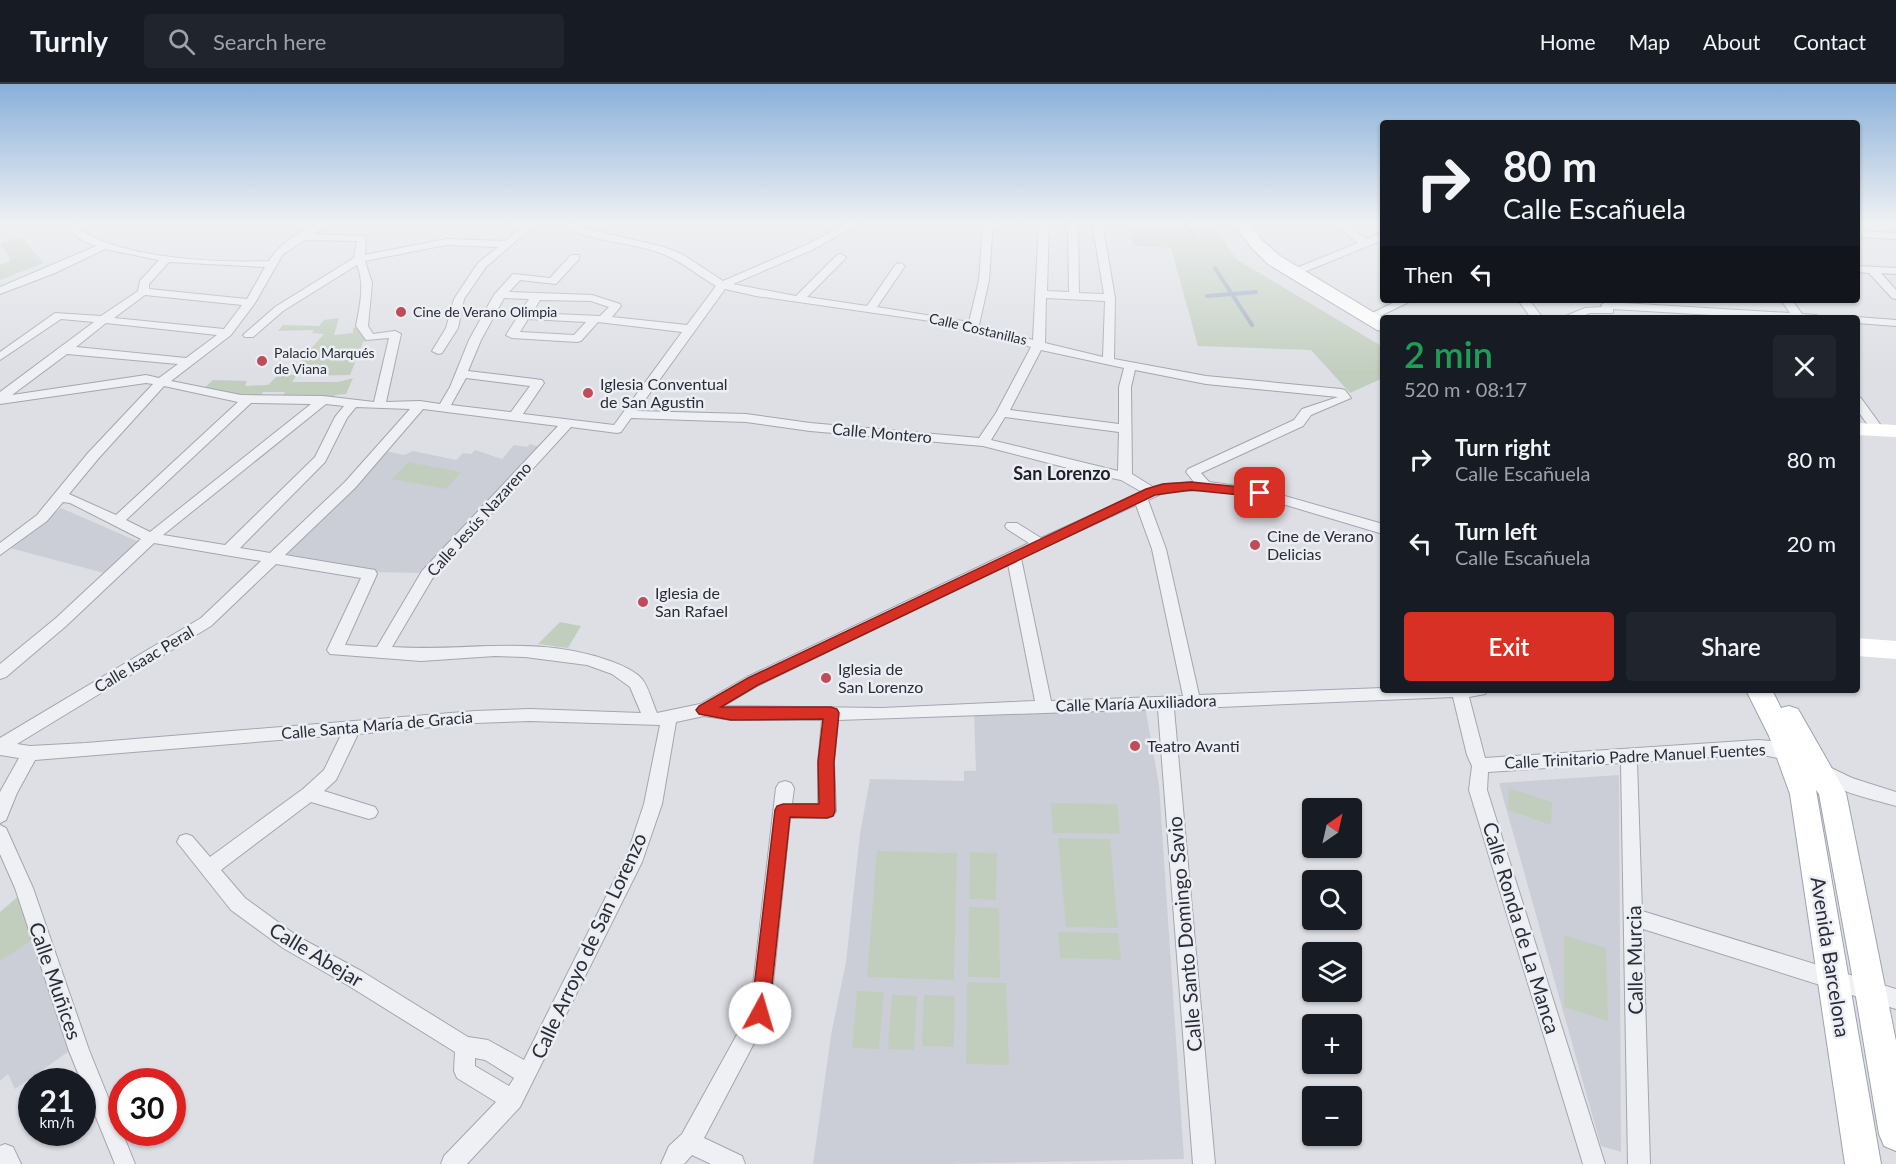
<!DOCTYPE html>
<meta charset="utf-8">
<style>
:root{--surface:#171b24;--page:#20242c;--text:#f1f3f6;--muted:#9ea1a6;--line:#363941;--accent:#d93025}
body{margin:0;font-family:Lato,sans-serif;background:var(--page);color:var(--text);height:100vh;display:flex;flex-direction:column;font-size:22px;white-space:nowrap}
*{box-sizing:border-box;margin:0}
p{font-size:20px;color:var(--muted)}
.icon{flex:none;width:33px;height:33px;fill:none;stroke:currentColor;stroke-width:2;stroke-linecap:round;stroke-linejoin:round}
.map{position:relative;flex:1;overflow:hidden}
.sheet{position:absolute;left:1380px;top:231px;width:480px;height:378px;display:flex;flex-direction:column;background:var(--surface);border-radius:6px;box-shadow:0 2px 4px #0004}
.sheet>*{flex:none}
.guide{position:absolute;left:1380px;top:36px;width:480px;height:183px;border-radius:6px;box-shadow:0 2px 4px #0004;background:#171b24;color:var(--text);overflow:hidden}
.needle{width:39px;rotate:34deg}
.fabs{position:absolute;left:1302px;top:714px;display:grid;gap:12px}
.fabs a{display:grid;place-items:center;width:60px;height:60px;border-radius:6px;background:var(--surface);box-shadow:0 2px 4px #0004;font-size:30px}
.speed{position:absolute;left:18px;top:984px;display:flex;gap:12px;font-size:30px;font-weight:700;text-align:center}
.speed>*{display:grid;place-content:center;width:78px;height:78px;border-radius:50%;background:var(--surface);box-shadow:0 2px 4px #0004;line-height:1}
.speed small{font-size:15px;font-weight:400}
.speed .limit{border:9px solid #d22;background:#fff;color:#111}
.pin{position:absolute;display:grid;place-items:center;width:51px;height:51px;color:#fff;margin:-26px;border-radius:12px;box-shadow:0 3px 9px #0006}
.me{position:absolute;width:66px;margin:-33px;rotate:6deg;stroke-linejoin:round;filter:drop-shadow(0 0 4px #0008)}
.turn{display:flex;align-items:center;gap:21px;height:126px;padding:0 24px;font-size:27px}
.turn .icon{width:78px;height:78px;stroke-width:2.5}
.turn b{display:block;font-size:42px;line-height:51px}
.then{display:flex;align-items:center;height:57px;padding:0 24px;background:#0003;gap:12px;font-size:22px}
.round{display:grid;place-items:center;flex:none;width:63px;height:63px;border-radius:6px;background:var(--page)}
.headline{display:flex;align-items:center;justify-content:space-between;height:102px;padding:0 24px}
h1{font-size:36px;font-weight:600;line-height:45px;color:#1e9e55}
.button{display:flex;gap:12px;margin-top:auto;padding:12px 24px}
.button a{flex:1;height:69px;border-radius:6px;background:var(--accent);color:#fff;font-size:24px;font-weight:600;line-height:69px;text-align:center}
.button a+a{background:var(--page);color:var(--text)}
ul{padding:0;list-style:none}
li{display:flex;align-items:center;gap:18px;height:84px;padding:0 24px}
li div{flex:1}
li b{display:block;font-size:22px}
li em{font-style:normal}
header{display:flex;align-items:center;gap:36px;box-sizing:border-box;height:84px;padding:0 30px;background:var(--surface);border-bottom:2px solid var(--line)}
header strong{font-size:28px}
nav{display:flex;gap:33px;margin-inline-start:auto;font-size:21px}
.search{width:420px;height:54px;background:var(--page);display:flex;align-items:center;gap:15px;box-sizing:border-box;padding:0 21px;border-radius:6px;color:var(--muted);font-size:22px}
.map>svg:first-child{display:block}
</style>
<header>
<strong>Turnly</strong>
<div class="search"><svg class="icon" aria-label="search" viewBox="0 0 24 24"><circle cx="10" cy="10" r="6"/><path d="M15 15l6 6"/></svg>Search here</div>
<nav><a>Home</a><a>Map</a><a>About</a><a>Contact</a></nav>
</header>
<div class="map">
<svg width="1896" height="1080" viewBox="0 0 1896 1080">
<rect width="100%" height="100%" fill="#dddfe5"/>
<!-- built -->
<g fill="#cbced6">
<polygon points="530,360 540,363 427,489 369,488 281,469 386,367 404,371 413,367 456,376 463,369 471,370 475,366 502,375 514,361 527,363"/>
<polygon points="61,424 139,458 104,489 10,464"/>
<polygon points="1145,622 1159,701 1184,1075 944,1080 813,1080 831,951 846,878 860,750 870,695 964,697 964,687 976,687 974,629"/>
<polygon points="1619,691 1621,1068 1601,1062 1499,699"/>
<polygon points="36,854 75,963 15,1005 8,990 0,997 0,876"/>
</g>
<!-- green -->
<g fill="#c1cebe">
<polygon points="1129,138 1212,138 1236,175 1383,263 1383,294 1350,309 1311,266 1198,262 1171,164 1133,162"/>
<polygon points="21,153 44,179 0,196 0,181 9,178 10,174 0,160"/>
<polygon points="339,234 334,251 353,249 353,244 361,243 367,256 363,258 350,291 296,292 292,298 338,298 353,294 346,310 335,311 332,316 282,313 285,308 263,308 258,314 204,304 213,296 247,297 245,302 268,301 278,291 294,291 305,271 324,250 312,249 314,246 278,247 283,241 319,242 324,236"/>
<polygon points="408,378 461,388 446,405 392,395"/>
<polygon points="560,538 581,542 568,564 538,560"/>
<polygon points="1509,704 1552,718 1551,741 1508,726"/>
<polygon points="1051,719 1117,720 1120,750 1053,749"/>
<polygon points="1058,754 1110,755 1118,844 1066,843"/>
<polygon points="877,767 957,769 954,896 867,893"/>
<polygon points="970,768 997,769 996,816 969,815"/>
<polygon points="21,810 36,854 0,877 0,828"/>
<polygon points="969,823 999,824 1000,894 968,893"/>
<polygon points="1058,848 1118,849 1121,876 1060,874"/>
<polygon points="1564,851 1606,864 1608,937 1564,923"/>
<polygon points="967,898 1006,899 1009,981 966,980"/>
<polygon points="857,907 884,908 879,965 852,964"/>
<polygon points="892,911 917,912 914,966 888,965"/>
<polygon points="924,911 955,912 954,963 922,962"/>
</g>
<g fill="none" stroke-linecap="round" stroke-linejoin="round">
<!-- stream -->
<g stroke="#9babc2" stroke-width="4">
<polyline points="1185,138 1193,150"/>
<polyline points="1215,184 1252,241"/>
<polyline points="1207,212 1256,208"/>
</g>
<!-- street casing -->
<g stroke="#a3a6ae" stroke-width="2">
<g id="street">
<path d="M71 138H79V144C119 175 219 179 269 177 279 159 310 138 331 138L314 150 366 152 365 171 446 155 505 157 527 138H538L486 183 464 215 458 244 442 269 438 270 432 267 446 244 454 215 478 179 498 163 446 161 365 177 372 199 368 242 373 250 395 247 401 250 386 318 420 317 440 320 450 303 469 256 494 211 513 190 550 194 571 171H579V175L556 200 520 196 509 208 592 211 620 220 621 222 612 233 687 241 716 202C697 191 680 176 660 169 630 157 582 158 557 138H571L583 144 664 163 682 170 723 197 804 162 850 138H863L812 166 733 200 796 212 837 171 841 170 846 173 845 175 807 213 867 222 896 180 900 179 905 182 877 223 969 238 979 196 983 138H993L989 196 979 241 1033 256 1039 138H1049L1047 207 1069 208 1068 138H1078L1079 209 1104 210 1092 138H1102L1115 214 1114 275 1206 292 1341 305 1345 306 1351 314 1311 331 1303 342 1201 389 1209 398 1260 405 1383 440V450L1259 413 1205 406 1165 408 1148 416 1166 465 1199 611 1383 604V606H1487L1485 610 1469 613 1485 674 1758 656 1771 657 1798 665 1800 670 1798 675 1792 677 1758 670 1637 678 1642 827 1896 905V925L1643 845 1650 1080H1628L1621 679 1488 688 1487 706 1605 1080H1583L1469 706 1472 682 1467 671 1453 613 1174 625 1215 1080H1193L1158 625 838 636 834 678 836 727 833 732 827 734H790L770 929 704 1054 742 1072 745 1080H711L692 1071 684 1080H661L669 1062 682 1050 750 927 776 704 779 699 785 697 791 699 794 704 792 720H818V678L822 636H731L704 632 676 638 662 720 642 778 520 1023 467 1080H441L444 1072 496 1018 457 994 454 987 455 968 349 902 283 864 231 826 177 758 180 752 186 750 192 752 210 773 303 705 324 686 341 651 35 676 17 709 6 736 0 739V708L19 674 0 671V654L201 534 261 477 154 459 66 542 6 593 0 595V580L56 534 141 455 70 419 63 418 47 437 0 471V459L37 431 88 369 153 300 146 299 0 320V308L94 238 61 235 0 276V268L55 229 101 232 138 207 140 197 159 176 105 165 55 189 0 210V203L96 162 83 157 70 147ZM305 156 357 157 354 174 275 223 243 251 245 253H253L283 227 357 181C365 201 360 221 356 242L366 256 389 254 374 318 323 312 241 311 171 297 231 251 255 219 283 170ZM169 178 265 183 247 215 149 205V200ZM725 205 756 212 951 240 1031 263 996 329 979 354 810 339 746 330 637 327ZM145 211 242 221 224 245 114 234ZM504 214 529 215 506 251 512 254 577 258 581 257 598 238 682 248 614 341 523 330 544 299 542 296 468 287 481 256ZM1046 214 1105 217 1103 273 1045 259ZM540 216 591 217 609 223 600 232 532 229ZM528 235 586 238 574 251 520 248ZM106 239 217 251 186 274 76 263ZM1041 266 1124 284 1119 303V340L1010 326ZM67 270 178 280 159 294 146 291 12 311ZM1135 286 1206 300 1338 313 1302 325 1294 336 1188 385 1186 388 1194 398 1163 400 1153 403 1132 390 1131 303ZM466 294 530 302 511 328 451 321ZM164 302 238 318 116 431 69 410 98 375ZM251 319 311 320 150 448 126 436ZM326 320 344 322 335 333 315 373 225 461 163 451ZM356 323 410 325 345 398 270 469 240 464 325 378 347 334ZM423 325 558 342 422 487 377 563 345 561 377 490 375 486 285 471 355 404ZM1005 333 1119 348 1118 387 991 356ZM631 334 746 338 810 347 983 362 1087 389 1121 396 1142 408 1041 454 1017 439H1007L1005 442 1007 445 1029 459 747 593 700 620 657 629C652 618 649 604 642 595 634 586 621 581 610 577 537 550 467 568 392 563L432 495 571 343 617 349 621 348ZM1136 421 1152 465 1183 612 1051 617 1021 474ZM276 480 361 494 327 566 330 570 421 577 495 572 525 573 587 581 612 590 630 603 641 629 530 625 475 627 86 659 30 662 17 660 211 542ZM1008 480 1035 617 882 624 723 622 759 601ZM530 637 660 641 644 720 627 771 524 976 488 956 468 953 363 888 297 852 245 814 221 786 311 718 369 735 375 733 378 728 375 723 324 707 336 696 358 650 475 639ZM475 974 485 976 514 994 509 1002 475 982Z"/>
<polygon points="1333,138 1344,138 1366,155 1383,149 1383,156 1304,188 1296,188 1296,184 1358,159"/>
<polygon points="1857,147 1896,149 1896,155 1857,153"/>
<polygon points="1857,182 1896,184 1896,190 1881,189 1896,206 1896,215 1892,214 1869,189 1857,188"/>
<polygon points="1399,216 1413,216 1380,232 1372,232 1370,230"/>
<polygon points="1518,216 1529,216 1543,234 1531,234"/>
<polygon points="1781,216 1792,216 1802,230 1816,231 1822,234 1762,234 1613,225 1613,229 1590,229 1577,234 1561,234 1585,224 1602,223 1601,221 1606,218 1790,229"/>
<polygon points="1857,233 1896,236 1896,242 1857,239 1857,234 1853,234"/>
<polygon points="1857,313 1861,314 1882,343 1884,346 1882,349 1874,349 1857,326"/>
<path d="M1821 679 1852 694 1896 708V722C1876 716 1822 705 1813 686L1815 681Z"/>
<polygon points="0,741 6,744 33,804 89,966 135,1080 115,1080 69,967 15,804 0,770"/>
<polygon points="5,1060 13,1063 21,1080 0,1080 0,1062"/>
</g>
</g>
<!-- primary casing -->
<g stroke="#9da3af" stroke-width="2">
<g id="primary">
<polygon points="1232,138 1248,138 1263,157 1280,172 1383,234 1383,247 1377,246 1268,180 1251,163"/>
<polygon points="1746,606 1772,606 1781,624 1789,622 1798,625 1846,709 1896,957 1896,1067 1884,1062 1879,1050 1855,907 1819,710 1816,706 1881,1080 1845,1080 1790,710 1769,652"/>
</g>
</g>
<!-- street -->
<use href="#street" fill="#eff0f4" fill-rule="evenodd"/>
<!-- secondary -->
<g fill="#fff" fill-rule="evenodd">
<polygon points="1857,339 1896,341 1896,353 1857,351"/>
<polygon points="1857,554 1896,557 1896,575 1857,572"/>
</g>
<!-- primary -->
<use href="#primary" fill="#fff" fill-rule="evenodd"/>
</g>
<!-- sky -->
<linearGradient id="sky" x2="0" y2="1"><stop stop-color="#89b0d9"/><stop offset="0.48" stop-color="#f0f1f3"/><stop offset="1" stop-color="#f0f1f3" stop-opacity="0"/></linearGradient>
<rect width="1896" height="289" fill="url(#sky)"/>
<!-- route -->
<polygon fill="#d93025" stroke="#8d1f18" stroke-width="1.5" points="1191,398 1260,405 1266,409 1260,413 1191,406 1155,411 758,601 721,623 831,623 837,625 839,629 834,678 835,727 833,732 827,734 790,733 769,929 767,936 760,938 754,936 751,929 775,726 777,722 783,720 819,720 818,678 823,635 731,636 699,630 696,626 699,622 748,594 1146,405 1163,400"/>
<!-- markers -->
<g fill="#bf4d57" stroke="#eceef3" stroke-width="2">
<circle cx="401" cy="228" r="6"/>
<circle cx="262" cy="277" r="6"/>
<circle cx="588" cy="309" r="6"/>
<circle cx="1255" cy="461" r="6"/>
<circle cx="643" cy="518" r="6"/>
<circle cx="826" cy="594" r="6"/>
<circle cx="1135" cy="662" r="6"/>
</g>
<g text-anchor="middle" stroke-width="5" stroke-linejoin="round" paint-order="stroke">
<!-- far-poi labels -->
<g font-size="14" fill="#282d3a" stroke="#eceef3" text-anchor="start">
<text x="413" y="233">Cine de Verano Olimpia</text>
<text x="274" y="274">Palacio Marqués<tspan x="274" dy="16">de Viana</tspan></text>
</g>
<!-- far-street labels -->
<g font-size="14" fill="#282d3a" stroke="#eceef3">
<text transform="translate(978 245) rotate(13)" y="5">Calle Costanillas</text>
</g>
<!-- poi labels -->
<g font-size="16" fill="#282d3a" stroke="#eceef3" text-anchor="start">
<text x="600" y="306">Iglesia Conventual<tspan x="600" dy="18">de San Agustin</tspan></text>
<text x="1267" y="458">Cine de Verano<tspan x="1267" dy="18">Delicias</tspan></text>
<text x="655" y="515">Iglesia de<tspan x="655" dy="18">San Rafael</tspan></text>
<text x="838" y="591">Iglesia de<tspan x="838" dy="18">San Lorenzo</tspan></text>
<text x="1147" y="668">Teatro Avanti</text>
</g>
<!-- street labels -->
<g font-size="16" fill="#282d3a" stroke="#eceef3">
<text transform="translate(882 349) rotate(5)" y="6">Calle Montero</text>
<text transform="translate(479 435) rotate(-48)" y="6">Calle Jesús Nazareno</text>
<text transform="translate(144 575) rotate(-31)" y="6">Calle Isaac Peral</text>
<text transform="translate(1136 619) rotate(-2)" y="6">Calle María Auxiliadora</text>
<text transform="translate(377 641) rotate(-5)" y="6">Calle Santa María de Gracia</text>
<text transform="translate(1635 672) rotate(-3)" y="6">Calle Trinitario Padre Manuel Fuentes</text>
</g>
<!-- neighbourhood labels -->
<g font-size="18" font-weight="bold" fill="#1a1f2a" stroke="#eceef3">
<text x="1062" y="396">San Lorenzo</text>
</g>
<!-- near-street labels -->
<g font-size="20" fill="#282d3a" stroke="#eceef3">
<text transform="translate(1521 844) rotate(73)" y="7">Calle Ronda de La Manca</text>
<text transform="translate(1185 850) rotate(-95)" y="7">Calle Santo Domingo Savio</text>
<text transform="translate(589 862) rotate(-65)" y="7">Calle Arroyo de San Lorenzo</text>
<text transform="translate(316 871) rotate(31)" y="7">Calle Abejar</text>
<text transform="translate(1830 873) rotate(81)" y="7">Avenida Barcelona</text>
<text transform="translate(1635 876) rotate(-91)" y="7">Calle Murcia</text>
<text transform="translate(55 897) rotate(71)" y="7">Calle Muñices</text>
</g>
</g>
</svg>
<div class="fabs">
<a><svg class="needle" viewBox="-14 -14 28 28"><path d="M0-13l5 13h-10z" fill="#e53935"/><path d="M0 13l5-13h-10z" fill="#9ea1a6"/></svg></a>
<a><svg class="icon" aria-label="search" viewBox="0 0 24 24"><circle cx="10" cy="10" r="6"/><path d="M15 15l6 6"/></svg></a>
<a><svg class="icon" aria-label="layers" viewBox="0 0 24 24"><path d="M12 4l9 5-9 5-9-5zM3 14l9 5 9-5"/></svg></a>
<a>+</a>
<a>−</a>
</div>
<div class="speed"><div>21<small>km/h</small></div><div class="limit">30</div></div>
<div class="pin" style="left:1260px;top:409px;background:#d93025"><svg class="icon" aria-label="arrive" viewBox="0 0 24 24"><path d="M6 21V4h12l-3 4 3 4H6"/></svg></div>
<svg class="me" style="left:760px;top:929px" viewBox="-20 -20 40 40"><circle r="19" fill="#fff"/><path d="M0-13L10 11 0 6-10 11z" fill="#d93025"/></svg>
<div class="guide">
<div class="turn"><svg class="icon" aria-label="right" viewBox="0 0 24 24"><path d="M7 20v-9h11M14 6l5 5-5 5"/></svg><div><b>80 m</b>Calle Escañuela</div></div>
<div class="then">Then<svg class="icon" aria-label="left" viewBox="0 0 24 24"><path d="M17 20v-9H6M10 6l-5 5 5 5"/></svg></div>
</div>
<section class="sheet">
<div class="headline"><div><h1>2 min</h1><p>520 m · 08:17</p></div><a class="round"><svg class="icon" aria-label="close" viewBox="0 0 24 24"><path d="M6 6l12 12M18 6L6 18"/></svg></a></div>
<ul>
<li><svg class="icon" aria-label="right" viewBox="0 0 24 24"><path d="M7 20v-9h11M14 6l5 5-5 5"/></svg><div><b>Turn right</b><p>Calle Escañuela</p></div><em>80 m</em></li>
<li><svg class="icon" aria-label="left" viewBox="0 0 24 24"><path d="M17 20v-9H6M10 6l-5 5 5 5"/></svg><div><b>Turn left</b><p>Calle Escañuela</p></div><em>20 m</em></li>
</ul>
<div class="button"><a>Exit</a><a>Share</a></div>
</section>
</div>
